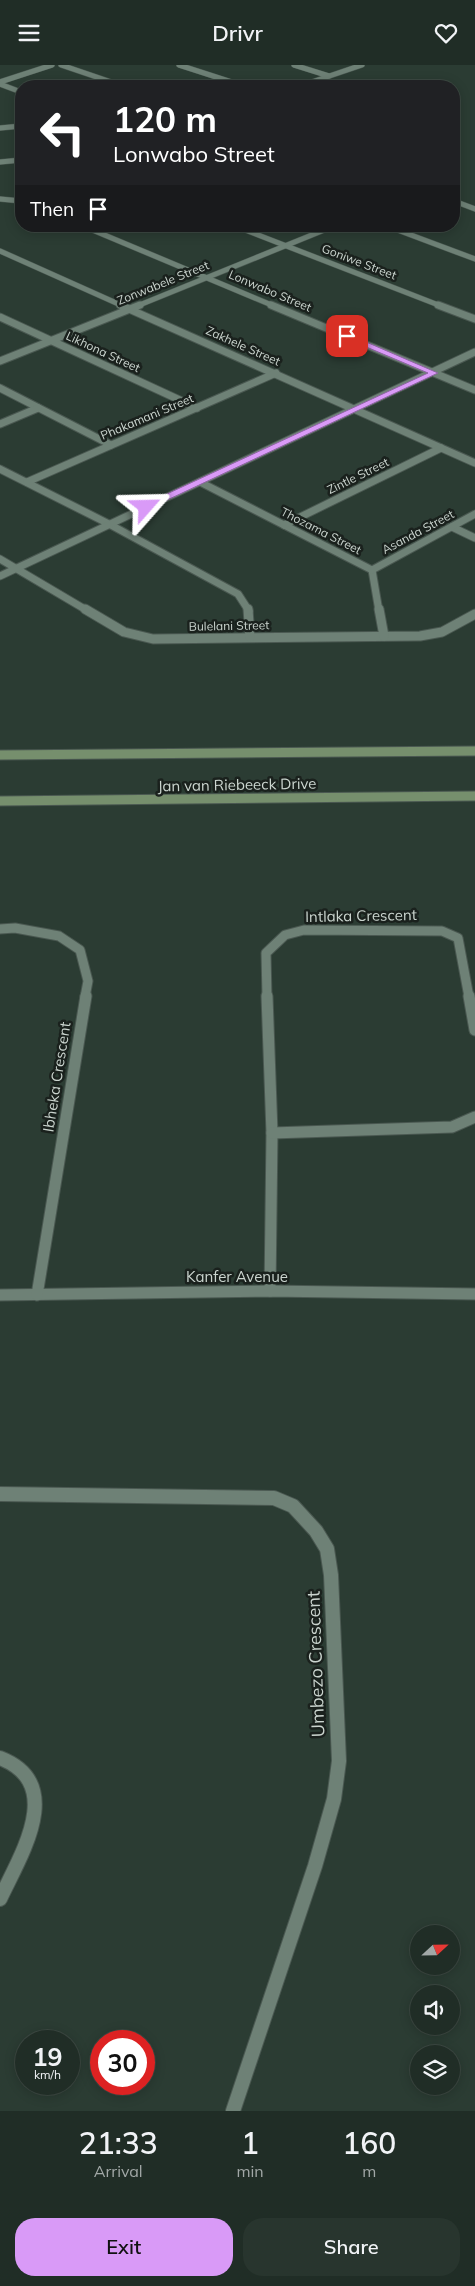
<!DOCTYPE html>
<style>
:root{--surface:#202d26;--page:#28352e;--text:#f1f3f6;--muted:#a2a8a7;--line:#3d4943;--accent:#d99af7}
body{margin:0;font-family:Mulish,sans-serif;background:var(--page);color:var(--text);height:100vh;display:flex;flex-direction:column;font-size:19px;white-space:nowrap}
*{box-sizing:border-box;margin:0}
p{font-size:16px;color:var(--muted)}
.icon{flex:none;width:28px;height:28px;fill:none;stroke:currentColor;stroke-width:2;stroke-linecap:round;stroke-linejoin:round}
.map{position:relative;height:2046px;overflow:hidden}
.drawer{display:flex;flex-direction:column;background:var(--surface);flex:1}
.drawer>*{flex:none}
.guide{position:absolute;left:15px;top:15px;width:445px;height:152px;border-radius:20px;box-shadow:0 2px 12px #0003,0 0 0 1px var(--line);background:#202124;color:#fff;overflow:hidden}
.needle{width:32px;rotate:68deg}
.tools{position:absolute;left:410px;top:1860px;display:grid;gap:10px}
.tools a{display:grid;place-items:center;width:50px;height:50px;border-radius:50%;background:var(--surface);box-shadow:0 2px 12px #0003,0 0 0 1px var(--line);font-size:25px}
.speed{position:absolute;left:15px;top:1965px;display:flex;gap:10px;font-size:25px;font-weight:700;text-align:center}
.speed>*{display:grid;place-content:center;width:65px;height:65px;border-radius:50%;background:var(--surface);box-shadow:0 2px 12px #0003,0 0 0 1px var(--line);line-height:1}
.speed small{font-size:12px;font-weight:400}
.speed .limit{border:8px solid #d22;background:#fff;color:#111}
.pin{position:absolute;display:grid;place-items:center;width:42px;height:42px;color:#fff;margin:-21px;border-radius:10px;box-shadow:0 2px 8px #0006}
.me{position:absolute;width:55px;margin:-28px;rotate:65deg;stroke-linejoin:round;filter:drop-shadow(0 0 4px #0008)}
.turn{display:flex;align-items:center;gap:18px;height:105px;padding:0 15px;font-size:22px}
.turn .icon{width:65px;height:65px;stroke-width:2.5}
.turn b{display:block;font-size:35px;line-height:42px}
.then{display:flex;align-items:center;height:48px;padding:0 15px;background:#0003;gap:10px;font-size:19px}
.eta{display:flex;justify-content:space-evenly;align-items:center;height:85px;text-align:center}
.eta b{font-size:30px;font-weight:600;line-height:35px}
.cta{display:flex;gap:10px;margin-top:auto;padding:10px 15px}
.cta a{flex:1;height:58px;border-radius:20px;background:var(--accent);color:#111;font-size:20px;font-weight:600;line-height:58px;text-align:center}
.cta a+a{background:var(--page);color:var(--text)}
header{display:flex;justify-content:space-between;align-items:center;height:65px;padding:0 15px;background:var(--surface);font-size:22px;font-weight:600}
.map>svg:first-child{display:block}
</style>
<header><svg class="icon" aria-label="menu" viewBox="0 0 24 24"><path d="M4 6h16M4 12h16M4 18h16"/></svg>Drivr<svg class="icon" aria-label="heart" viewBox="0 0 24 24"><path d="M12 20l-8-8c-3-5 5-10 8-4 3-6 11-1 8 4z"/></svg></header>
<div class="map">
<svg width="475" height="2046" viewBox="0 0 475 2046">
<rect width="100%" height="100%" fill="#2b3c33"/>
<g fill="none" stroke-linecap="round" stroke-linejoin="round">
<!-- minor-far4 casing -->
<g stroke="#4a5851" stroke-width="6">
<g id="minor-far4">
<polyline points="61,0 123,21"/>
<polyline points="179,0 244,21"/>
<polyline points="294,0 329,11"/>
<polyline points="0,17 52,0"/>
<polyline points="0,19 21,27"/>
<polyline points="300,21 362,0"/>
<polyline points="0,63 21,61"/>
<polyline points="0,97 21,95"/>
<polyline points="0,134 21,136"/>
<polyline points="454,136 475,144"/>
<polyline points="83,161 274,241"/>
<polyline points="235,161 441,241"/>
<polyline points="387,161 475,194"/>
<polyline points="0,186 123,241"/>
<polyline points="137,241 334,161"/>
</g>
</g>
<!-- minor-far3 casing -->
<g stroke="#4a5851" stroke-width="9">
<g id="minor-far3">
<polyline points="120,240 475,398"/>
<polyline points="271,240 475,325"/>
<polyline points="438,240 475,254"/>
<polyline points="0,252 197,343"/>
<polyline points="0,296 140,240"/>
<polyline points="0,323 111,380"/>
<polyline points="0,359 38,343"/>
<polyline points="0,404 109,459 238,529 249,546"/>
<polyline points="27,417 276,308"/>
<polyline points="200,417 372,505 379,546"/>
<polyline points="284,460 441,383"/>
<polyline points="452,462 475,473"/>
<polyline points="0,494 88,546"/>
<polyline points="372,505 475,449"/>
<polyline points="0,511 475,287"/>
</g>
</g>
<!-- minor-far2 casing -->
<g stroke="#4a5851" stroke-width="11">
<g id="minor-far2">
<polyline points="85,544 124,567 153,574 420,571 442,567 475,549"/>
<polyline points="248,544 250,572"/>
<polyline points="379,544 384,571"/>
<polyline points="0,864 15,863 59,871 80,885 88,916 85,932"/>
<polyline points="267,932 266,888 285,870 304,865 442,866 458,873 469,932"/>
</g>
</g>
<!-- minor-far1 casing -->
<g stroke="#4a5851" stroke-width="13">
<g id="minor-far1">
<polyline points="267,931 272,1068 270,1226"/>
<polyline points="469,931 475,965"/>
<polyline points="272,1068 452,1062 475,1052"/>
<polyline points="0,1230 270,1226 475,1229"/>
<polyline points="37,1230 86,931"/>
</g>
</g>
<!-- minor casing -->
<g stroke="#4a5851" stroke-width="16">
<g id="minor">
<polyline points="0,1429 274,1433 293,1441 316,1466 327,1484 331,1510 339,1696 334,1734 315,1801 233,2046"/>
<path d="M0 1693C67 1719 20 1791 0 1834"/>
</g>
</g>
<!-- secondary casing -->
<g stroke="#4a5851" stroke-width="11">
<g id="secondary">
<polyline points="0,690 475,686"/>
<polyline points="0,736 475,731"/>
</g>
</g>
<!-- minor-far4 -->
<use href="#minor-far4" stroke="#6e8176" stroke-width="5"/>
<!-- minor-far3 -->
<use href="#minor-far3" stroke="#6e8176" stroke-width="7"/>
<!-- minor-far2 -->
<use href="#minor-far2" stroke="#6e8176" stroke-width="9"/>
<!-- minor-far1 -->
<use href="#minor-far1" stroke="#6e8176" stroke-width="11"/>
<!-- minor -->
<use href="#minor" stroke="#6e8176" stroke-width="14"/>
<!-- secondary -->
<use href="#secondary" stroke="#768f6d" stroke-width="9"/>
</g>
<!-- route -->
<polygon fill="#d99af7" stroke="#8d64a1" points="345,270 350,270 438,308 148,444 143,444 143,440 428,308 345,273"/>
<g text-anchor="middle" stroke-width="5" stroke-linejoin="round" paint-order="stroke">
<!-- far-street labels -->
<g font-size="12" fill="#cbd5cf" stroke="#1a211d">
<text transform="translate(359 197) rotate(21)" y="4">Goniwe Street</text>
<text transform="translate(163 218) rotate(-22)" y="4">Zonwabele Street</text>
<text transform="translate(270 226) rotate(23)" y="4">Lonwabo Street</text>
<text transform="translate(243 281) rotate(24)" y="4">Zakhele Street</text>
<text transform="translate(103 287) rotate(25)" y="4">Likhona Street</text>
<text transform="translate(147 352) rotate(-23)" y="4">Phakamani Street</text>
<text transform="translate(358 411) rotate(-26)" y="4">Zintle Street</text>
<text transform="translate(321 466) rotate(27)" y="4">Thozama Street</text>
<text transform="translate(418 467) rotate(-28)" y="4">Asanda Street</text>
<text transform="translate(229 561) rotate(-1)" y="4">Bulelani Street</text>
</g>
<!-- street labels -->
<g font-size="15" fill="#cbd5cf" stroke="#1a211d">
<text transform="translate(237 720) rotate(-1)" y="5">Jan van Riebeeck Drive</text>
<text transform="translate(361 851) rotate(-1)" y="5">Intlaka Crescent</text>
<text transform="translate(57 1012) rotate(-81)" y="5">Ibheka Crescent</text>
<text x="237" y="1217">Kanfer Avenue</text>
</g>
<!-- near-street labels -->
<g font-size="18" fill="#cbd5cf" stroke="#1a211d">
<text transform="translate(316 1599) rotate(-92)" y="6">Umbezo Crescent</text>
</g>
</g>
</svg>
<div class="tools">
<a><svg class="needle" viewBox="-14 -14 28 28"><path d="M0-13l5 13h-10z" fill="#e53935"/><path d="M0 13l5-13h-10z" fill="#a2a8a7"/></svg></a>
<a><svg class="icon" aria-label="sound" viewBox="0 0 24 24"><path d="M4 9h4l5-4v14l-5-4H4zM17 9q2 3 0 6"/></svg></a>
<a><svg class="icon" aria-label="layers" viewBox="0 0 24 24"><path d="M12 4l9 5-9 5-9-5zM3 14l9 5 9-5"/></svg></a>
</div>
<div class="speed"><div>19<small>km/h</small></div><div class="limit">30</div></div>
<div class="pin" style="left:347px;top:271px;background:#d93025"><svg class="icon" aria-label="arrive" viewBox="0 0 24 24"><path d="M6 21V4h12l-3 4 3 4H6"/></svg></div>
<svg class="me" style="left:146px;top:442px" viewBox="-20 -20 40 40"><path d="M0-17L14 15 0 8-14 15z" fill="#d99af7" stroke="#fff" stroke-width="4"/></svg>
<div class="guide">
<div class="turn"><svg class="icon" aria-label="left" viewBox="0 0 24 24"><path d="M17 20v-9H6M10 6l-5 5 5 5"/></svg><div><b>120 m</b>Lonwabo Street</div></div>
<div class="then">Then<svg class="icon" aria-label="arrive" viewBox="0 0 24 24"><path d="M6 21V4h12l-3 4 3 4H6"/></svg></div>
</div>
</div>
<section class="drawer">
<div class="eta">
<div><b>21:33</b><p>Arrival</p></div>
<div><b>1</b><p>min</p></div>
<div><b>160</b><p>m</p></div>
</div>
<div class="cta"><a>Exit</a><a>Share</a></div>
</section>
